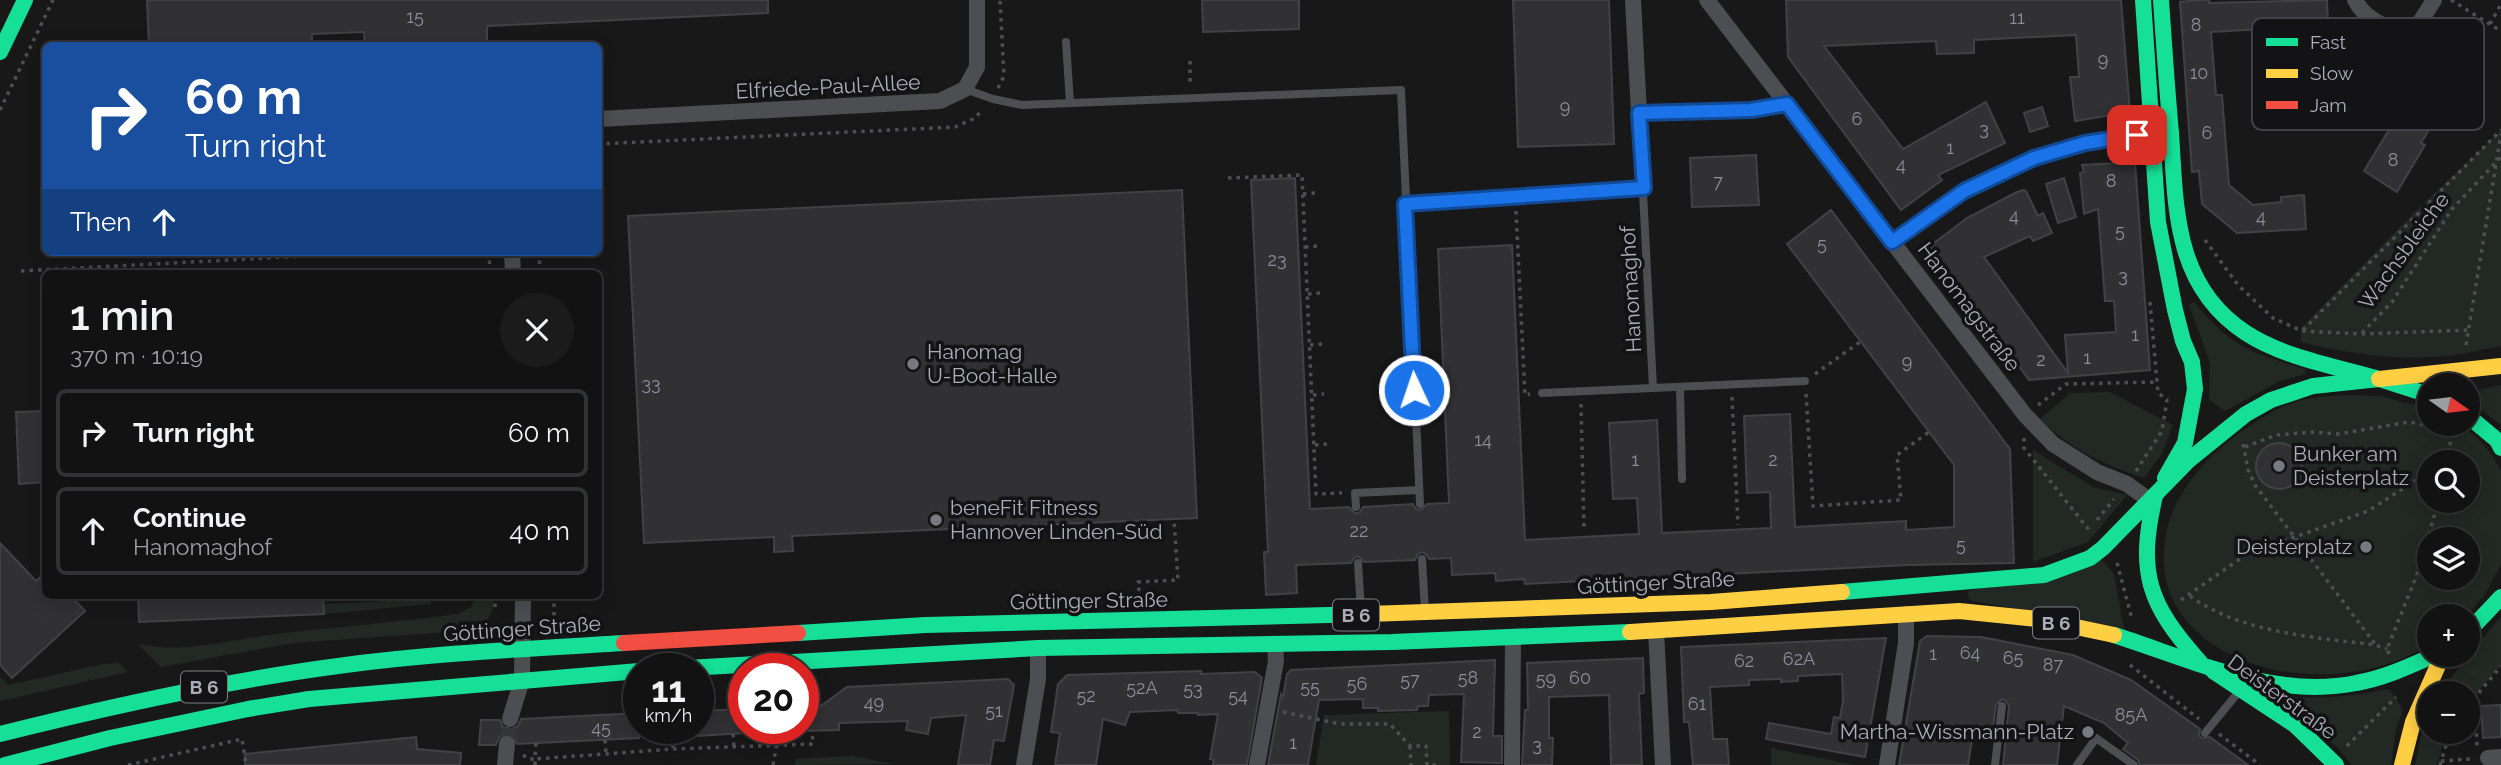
<!DOCTYPE html>
<meta charset="utf-8">
<style>
:root{--surface:#121213;--page:#1b1b1c;--text:#f1f3f6;--muted:#9c9ea0;--line:#313233}
body{margin:0;font-family:Raleway,sans-serif;background:var(--page);color:var(--text);height:100vh;display:flex;flex-direction:column;font-size:26px;white-space:nowrap}
*{box-sizing:border-box;margin:0}
p{font-size:23px;color:var(--muted)}
.icon{flex:none;width:38px;height:38px;fill:none;stroke:currentColor;stroke-width:2;stroke-linecap:round;stroke-linejoin:round}
.map{position:relative;flex:1;overflow:hidden}
.side{position:absolute;left:42px;top:270px;width:560px;height:329px;display:flex;flex-direction:column;background:var(--surface);border-radius:10px;box-shadow:0 4px 18px #0003,0 0 0 2px var(--line)}
.side>*{flex:none}
.top-card{position:absolute;left:42px;top:42px;width:560px;height:214px;border-radius:10px;box-shadow:0 4px 18px #0003,0 0 0 2px var(--line);background:#1a4fa0;color:#fff;overflow:hidden}
.needle{width:46px;rotate:104deg}
.buttons{position:absolute;left:2417px;top:373px;display:grid;gap:14px}
.buttons a{display:grid;place-items:center;width:63px;height:63px;border-radius:50%;background:var(--surface);box-shadow:0 4px 18px #0003,0 0 0 2px var(--line);font-size:35px}
.speed{position:absolute;left:623px;top:653px;display:flex;gap:14px;font-size:35px;font-weight:700;text-align:center}
.speed>*{display:grid;place-content:center;width:91px;height:91px;border-radius:50%;background:var(--surface);box-shadow:0 4px 18px #0003,0 0 0 2px var(--line);line-height:1}
.speed small{font-size:18px;font-weight:400}
.speed .limit{border:10px solid #d22;background:#fff;color:#111}
.pin{position:absolute;display:grid;place-items:center;width:60px;height:60px;color:#fff;margin:-30px;border-radius:14px;box-shadow:0 4px 10px #0006}
.me{position:absolute;width:77px;margin:-38px;rotate:357deg;stroke-linejoin:round;filter:drop-shadow(0 0 5px #0008)}
.turn{display:flex;align-items:center;gap:24px;height:147px;padding:0 28px;font-size:32px}
.turn .icon{width:91px;height:91px;stroke-width:2.5}
.turn b{display:block;font-size:49px;line-height:60px}
.then{display:flex;align-items:center;height:66px;padding:0 28px;background:#0003;gap:14px;font-size:26px}
.round{display:grid;place-items:center;flex:none;width:74px;height:74px;border-radius:37px;background:var(--page)}
.headline{display:flex;align-items:center;justify-content:space-between;height:119px;padding:0 28px}
h1{font-size:42px;font-weight:600;line-height:52px}
ul{padding:0;list-style:none}
li{display:flex;align-items:center;gap:21px;height:88px;margin:0 14px 10px;padding:0 14px;border:4px solid var(--line);border-radius:10px}
li div{flex:1}
li b{display:block;font-size:26px}
li em{font-style:normal}
.map>svg:first-child{display:block}
</style>
<div class="map">
<svg width="2501" height="765" viewBox="0 0 2501 765">
<rect width="100%" height="100%" fill="#181819"/>
<!-- green -->
<g fill="#222924" fill-rule="evenodd">
<path d="M2501 130V346C2483 349 2465 354 2447 356 2398 361 2349 354 2301 342V328L2415 212Z"/>
<path d="M2194 302C2230 346 2251 353 2305 369V374L2280 381 2225 411 2209 400 2210 363 2189 305Z"/>
<polygon points="2501,385 2501,425 2474,404 2478,390"/>
<path d="M2110 392 2173 425 2161 455 2144 478C2102 464 2072 450 2040 419L2070 393Z"/>
<path d="M2352 395 2380 396 2429 409V424H2458L2461 426 2478 438 2492 455 2501 471V565L2484 596 2466 616H2429V645C2389 669 2343 678 2297 673 2224 666 2149 618 2166 534 2177 477 2234 430 2284 406 2305 397 2330 396 2352 395ZM2429 462H2468V500H2429ZM2429 539H2468V578H2429Z"/>
<polygon points="2033,450 2093,487 2127,495 2088,542 2033,562"/>
<polygon points="2101,559 2114,574 2124,629 1969,600 1968,591"/>
<path d="M477 595H493C494 621 486 625 463 631L293 643 161 667 138 644C183 654 231 640 276 634 337 627 398 622 458 614L471 607Z"/>
<polygon points="431,599 431,604 324,614 324,604"/>
<polygon points="2501,617 2501,665 2468,704 2468,693 2440,693 2475,646"/>
<polygon points="119,663 128,672 0,701 0,677 8,685 103,664"/>
<path d="M2389 689 2403 709 2396 730 2391 765H2352L2336 746 2281 702 2284 696C2320 700 2353 696 2389 689Z"/>
<polygon points="1449,711 1450,765 1316,765 1324,715"/>
<polygon points="2429,715 2429,732 2446,732 2437,765 2415,765 2421,736"/>
<polygon points="1771,748 1855,765 1771,765"/>
<polygon points="851,756 894,764 795,765 796,759"/>
</g>
<!-- building -->
<g fill="#313133" stroke="#414245" stroke-width="2">
<polygon points="147,0 768,0 768,13 487,26 487,46 365,46 364,32 312,34 312,46 149,46"/>
<polygon points="1202,0 1299,0 1299,29 1203,32"/>
<polygon points="1513,0 1609,0 1614,144 1518,147"/>
<polygon points="1786,0 2121,0 2130,112 2075,121 2070,77 2079,77 2076,35 1974,40 1974,53 1937,54 1936,41 1824,46 1903,149 1986,102 2005,143 1938,175 1942,180 1901,210 1788,57"/>
<polygon points="2197,0 2209,0 2209,3 2327,0 2328,25 2211,32 2216,95 2222,95 2229,185 2253,205 2281,202 2281,197 2304,195 2306,229 2237,233 2202,204 2199,171 2192,172 2180,2"/>
<polygon points="2444,31 2476,51 2421,143 2425,145 2397,192 2364,171 2392,125 2388,123"/>
<polygon points="2042,107 2048,126 2030,132 2024,113"/>
<polygon points="1756,155 1759,205 1692,207 1690,158"/>
<polygon points="2135,162 2150,370 2029,380 1958,284 1937,260 1938,258 1930,246 1967,218 2015,193 2023,190 2026,191 2038,216 2043,213 2052,233 2033,241 2030,236 1984,257 2068,373 2065,335 2116,332 2114,301 2105,301 2098,209 2084,214 2080,173 2084,172 2082,165"/>
<polygon points="1295,178 1310,509 1349,507 1356,514 1360,512 1363,507 1413,504 1416,509 1421,510 1427,504 1449,503 1438,249 1512,245 1525,540 1639,534 1637,498 1613,499 1609,423 1657,420 1662,533 1771,528 1770,492 1747,493 1744,416 1790,414 1795,527 1906,521 1906,530 1954,527 1954,465 1787,244 1831,210 2010,449 2014,563 1908,565 1525,584 1524,579 1496,581 1495,573 1452,575 1451,558 1429,559 1427,555 1422,552 1418,554 1415,560 1364,562 1358,556 1354,558 1351,563 1296,565 1297,593 1266,595 1264,552 1268,552 1251,180"/>
<polygon points="2064,178 2076,217 2058,223 2046,184"/>
<polygon points="1182,190 1197,518 792,536 793,551 774,552 774,537 644,543 628,216"/>
<polygon points="46,411 46,482 19,484 16,412"/>
<circle cx="2279" cy="466" r="23"/>
<polygon points="0,543 36,581 46,572 46,595 70,595 85,611 12,678 0,665"/>
<polygon points="138,595 323,595 324,614 139,622"/>
<polygon points="1927,636 1981,637 2073,655 2131,680 2200,729 2199,735 2201,738 2210,737 2248,765 2140,765 2138,760 2123,749 2128,743 2104,723 2064,706 2057,765 2003,765 2009,706 2006,701 2002,699 1996,705 1992,736 1973,733 1968,765 1899,765 1920,641"/>
<polygon points="1886,638 1865,757 1766,739 1769,723 1831,734 1834,717 1840,718 1843,700 1842,674 1798,676 1798,681 1781,682 1781,679 1749,680 1749,685 1710,687 1713,739 1727,739 1729,765 1693,765 1689,722 1684,722 1681,647"/>
<polygon points="1643,658 1644,693 1639,694 1642,765 1611,765 1609,695 1549,697 1549,738 1553,738 1552,765 1522,765 1525,710 1528,710 1527,663"/>
<polygon points="1495,660 1493,736 1502,736 1502,763 1461,762 1464,694 1429,695 1428,706 1418,706 1417,710 1378,711 1378,708 1363,708 1363,699 1319,700 1308,765 1268,765 1281,694 1283,697 1287,674 1291,670"/>
<polygon points="1201,671 1201,674 1255,672 1262,678 1247,765 1213,765 1214,760 1210,759 1218,714 1198,715 1198,713 1178,713 1178,710 1130,712 1125,725 1103,719 1096,765 1055,765 1060,733 1051,732 1058,684 1067,675"/>
<polygon points="1008,679 1014,685 1004,741 994,740 990,765 958,765 966,715 931,718 928,734 906,730 908,721 839,723 839,730 803,731 803,706 822,705 847,687"/>
<polygon points="2501,705 2501,737 2483,738 2481,706"/>
<polygon points="744,709 744,733 698,736 698,711"/>
<polygon points="639,713 639,738 517,744 514,736 507,734 499,737 496,745 479,745 481,720 500,720 503,727 512,729 518,726 521,719"/>
<polygon points="416,737 417,749 461,753 460,765 245,765 245,754"/>
</g>
<g fill="none" stroke-linecap="round" stroke-linejoin="round">
<!-- street-tunnel -->
<polyline stroke="#353639" stroke-width="16" stroke-dasharray="16 8" stroke-linecap="butt" points="507,744 510,719"/>
<!-- path -->
<g stroke="#4e4f52" stroke-width="3.5" stroke-dasharray="3.5 5" stroke-linecap="butt">
<polyline points="2451,0 2501,31"/>
<polyline points="2490,24 2501,4"/>
<polyline points="1190,61 1190,84"/>
<polyline points="998,88 1004,76 1000,0"/>
<polyline points="0,110 53,0"/>
<polyline points="598,144 955,127 973,119 982,111"/>
<polyline points="1228,178 1302,175 1316,494 1342,493"/>
<polyline points="1303,194 1315,193"/>
<polyline points="1516,211 1525,395 1530,394"/>
<polyline points="2205,240 2238,285 2273,318 2302,331 2361,334 2469,330"/>
<polyline points="1305,247 1317,246"/>
<polyline points="489,252 490,273"/>
<polyline points="539,252 540,273"/>
<polyline points="21,271 381,252"/>
<polyline points="1308,294 1320,293"/>
<polyline points="2150,302 2158,393 2168,400"/>
<polyline points="2303,330 2501,130"/>
<polyline points="2362,333 2392,302 2452,209 2501,157"/>
<polyline points="1310,345 1322,344"/>
<polyline points="2466,345 2501,134"/>
<polyline points="1815,374 1860,342"/>
<polyline points="1806,394 1813,506 1901,500 1897,455 1929,432"/>
<polyline points="1313,395 1324,394"/>
<polyline points="1732,397 1738,525"/>
<polyline points="1581,404 1584,529"/>
<polyline points="2038,405 2066,384 2156,382"/>
<polyline points="2024,438 2024,448 2089,530"/>
<polyline points="2243,444 2248,470 2255,485 2375,644"/>
<polyline points="1315,445 1327,444"/>
<polyline points="2245,447 2276,435 2314,432 2338,434 2409,422 2451,430"/>
<polyline points="2449,462 2451,432"/>
<polyline points="2136,471 2162,431 2167,400"/>
<polyline points="2097,520 2114,499"/>
<polyline points="2117,563 2132,619"/>
<polyline points="1139,591 1138,582 1178,580 1174,519"/>
<polyline points="495,595 495,610"/>
<polyline points="554,595 554,616 561,626"/>
<path d="M2190 596C2230 625 2285 634 2334 640 2352 643 2370 642 2387 649"/>
<polyline points="2181,600 2247,554 2368,511 2429,472"/>
<polyline points="2389,654 2387,649 2416,577 2439,500"/>
<polyline points="2130,665 2199,719"/>
<polyline points="2468,706 2501,666"/>
<polyline points="1283,712 1340,724 1390,724 1410,746 1426,746 1427,765 1436,765"/>
<polyline points="2468,722 2476,725 2477,746"/>
<polyline points="733,734 734,748"/>
<polyline points="2219,734 2260,765"/>
<polyline points="605,740 606,754"/>
<polyline points="1410,746 1411,765"/>
<polyline points="2347,746 2396,697"/>
<polyline points="673,748 673,737"/>
<polyline points="523,755 529,759 535,759 536,743"/>
<polyline points="2441,761 2470,759"/>
<polyline points="128,765 242,739 246,765"/>
<polyline points="535,765 535,759 673,749 813,744 812,730"/>
<polyline points="773,765 779,732"/>
<polyline points="2440,765 2450,732"/>
</g>
<!-- lane -->
<g stroke="#4d4e51" stroke-width="8">
<polyline points="1066,42 1070,103"/>
<polyline points="965,89 993,99 1022,105 1401,90 1420,504"/>
<polyline points="1639,113 1653,388"/>
<polyline points="1405,204 1644,189"/>
<polyline points="1680,387 1682,479"/>
<polyline points="1542,393 1805,381"/>
<polyline points="1356,507 1355,493 1419,490"/>
<polyline points="1422,559 1425,610"/>
<polyline points="1358,563 1361,612"/>
<polyline points="2205,733 2241,689"/>
<polyline points="1995,765 2002,706"/>
<polyline points="2077,765 2096,738 2134,765"/>
</g>
<!-- street -->
<g stroke="#4d4e51" stroke-width="16">
<polyline points="1633,0 1639,113 1751,110 1787,104"/>
<polyline points="1707,0 2025,415 2053,444 2097,472 2127,484 2149,500"/>
<path d="M2355 0C2364 18 2386 29 2405 32L2420 22 2434 0"/>
<polyline points="598,119 940,101 965,89 977,67 977,0"/>
<polyline points="1892,242 1964,191 2034,158 2085,143 2161,133"/>
<polyline points="512,252 513,273"/>
<polyline points="1656,631 1663,765"/>
<polyline points="510,719 522,680 523,595"/>
<polyline points="2488,758 2501,757"/>
<polyline points="505,765 507,744"/>
<polyline points="1024,765 1038,679 1038,648"/>
<polyline points="1257,765 1276,661 1275,644"/>
<polyline points="1512,765 1513,637"/>
<polyline points="1887,765 1906,643 1906,614"/>
</g>
<!-- fast -->
<g stroke="#16e098" stroke-width="16">
<polyline points="2143,0 2158,222 2175,310 2183,341 2192,362 2195,389 2185,443 2165,478"/>
<path d="M2161 0C2164 44 2167 89 2171 133 2176 209 2174 286 2246 333 2283 357 2333 366 2376 378"/>
<polyline points="0,52 25,0"/>
<polyline points="2468,416 2497,440 2501,448"/>
<path d="M2155 496C2137 573 2148 604 2200 662"/>
<polyline points="1842,592 2044,575 2090,558 2103,548 2189,460 2246,414 2271,400 2313,386 2379,379 2429,395"/>
<polyline points="2468,632 2501,597"/>
<polyline points="798,633 925,625 1368,614"/>
<path d="M2114 635C2190 659 2274 700 2356 683 2385 678 2410 666 2437 654"/>
<polyline points="687,668 1038,648 1392,642 1630,632"/>
<polyline points="2213,671 2295,725 2336,765"/>
<path d="M0 734C112 706 224 681 338 666 433 653 529 649 624 643"/>
<polyline points="5,765 110,738 248,709 309,699 639,671"/>
</g>
<!-- slow -->
<g stroke="#ffcf43" stroke-width="16">
<polyline points="2379,379 2501,366"/>
<polyline points="1368,614 1711,602 1842,592"/>
<polyline points="1630,632 1959,611 2038,619 2114,635"/>
<polyline points="2402,765 2413,722 2443,654"/>
</g>
<!-- jam -->
<polyline stroke="#f24e42" stroke-width="16" points="624,643 798,633"/>
</g>
<g fill="none" stroke-linecap="round" stroke-linejoin="round">
<!-- route casing -->
<g stroke="#114b97" stroke-width="18">
<polyline id="route" points="1414,390 1405,204 1644,188 1639,113 1751,110 1787,104 1892,242 1964,191 2034,158 2085,143 2137,135"/>
</g>
<!-- route -->
<use href="#route" stroke="#1a73e8" stroke-width="12"/>
</g>
<!-- markers -->
<g fill="#787980" stroke="#131315" stroke-width="2.5">
<circle cx="913" cy="364" r="7"/>
<circle cx="2279" cy="466" r="7"/>
<circle cx="936" cy="520" r="7"/>
<circle cx="2366" cy="547" r="7"/>
<circle cx="2088" cy="732" r="7"/>
</g>
<g text-anchor="middle" stroke-width="7" stroke-linejoin="round" paint-order="stroke">
<!-- number labels -->
<g font-size="18" fill="#8c8e97">
<text x="415" y="23">15</text>
<text x="2017" y="24">11</text>
<text x="2196" y="31">8</text>
<text x="2103" y="66">9</text>
<text x="2199" y="79">10</text>
<text x="1565" y="113">9</text>
<text x="1857" y="125">6</text>
<text x="1984" y="135">3</text>
<text x="2207" y="139">6</text>
<text x="1950" y="154">1</text>
<text x="2393" y="166">8</text>
<text x="1901" y="171">4</text>
<text x="2111" y="187">8</text>
<text x="1718" y="188">7</text>
<text x="2014" y="222">4</text>
<text x="2261" y="223">4</text>
<text x="2120" y="237">5</text>
<text x="1822" y="250">5</text>
<text x="1277" y="266">23</text>
<text x="2123" y="282">3</text>
<text x="2135" y="341">1</text>
<text x="2087" y="364">1</text>
<text x="2041" y="366">2</text>
<text x="1907" y="368">9</text>
<text x="651" y="390">33</text>
<text x="1483" y="446">14</text>
<text x="1635" y="466">1</text>
<text x="1773" y="466">2</text>
<text x="1359" y="537">22</text>
<text x="1961" y="551">5</text>
<text x="1970" y="659">64</text>
<text x="1933" y="660">1</text>
<text x="2013" y="664">65</text>
<text x="1799" y="665">62A</text>
<text x="1744" y="667">62</text>
<text x="2053" y="671">87</text>
<text x="1468" y="684">58</text>
<text x="1580" y="684">60</text>
<text x="1546" y="685">59</text>
<text x="1410" y="686">57</text>
<text x="1357" y="690">56</text>
<text x="1310" y="693">55</text>
<text x="1142" y="694">52A</text>
<text x="1193" y="695">53</text>
<text x="1086" y="702">52</text>
<text x="1238" y="702">54</text>
<text x="874" y="709">49</text>
<text x="1697" y="710">61</text>
<text x="994" y="717">51</text>
<text x="2131" y="721">85A</text>
<text x="601" y="734">45</text>
<text x="1477" y="738">2</text>
<text x="1293" y="749">1</text>
<text x="1537" y="751">3</text>
</g>
<!-- shield labels -->
<g fill="#131315" stroke="#7d7f87" stroke-width="2">
<rect x="1333" y="599.5" width="46" height="31" rx="5"/>
<rect x="2033" y="607.5" width="46" height="31" rx="5"/>
<rect x="181" y="671.5" width="46" height="31" rx="5"/>
</g>
<g font-size="19" font-weight="bold" fill="#abadb8">
<text x="1356" y="622">B 6</text>
<text x="2056" y="630">B 6</text>
<text x="204" y="694">B 6</text>
</g>
<!-- street labels -->
<g font-size="21" fill="#abadb8" stroke="#131315">
<text transform="translate(828 87) rotate(-3)" y="7">Elfriede-Paul-Allee</text>
<text transform="translate(2404 251) rotate(-54)" y="7">Wachsbleiche</text>
<text transform="translate(1631 289) rotate(-93)" y="7">Hanomaghof</text>
<text transform="translate(1969 307) rotate(53)" y="7">Hanomagstraße</text>
<text transform="translate(1656 583) rotate(-3)" y="7">Göttinger Straße</text>
<text transform="translate(1089 601) rotate(-1)" y="7">Göttinger Straße</text>
<text transform="translate(522 629) rotate(-4)" y="7">Göttinger Straße</text>
<text transform="translate(2282 697) rotate(36)" y="7">Deisterstraße</text>
</g>
<!-- poi labels -->
<g font-size="21" fill="#abadb8" stroke="#131315" text-anchor="start">
<text x="927" y="359">Hanomag<tspan x="927" dy="24">U-Boot-Halle</tspan></text>
<text x="2293" y="461">Bunker am<tspan x="2293" dy="24">Deisterplatz</tspan></text>
<text x="950" y="515">beneFit Fitness<tspan x="950" dy="24">Hannover Linden-Süd</tspan></text>
<text x="2352" y="554" text-anchor="end">Deisterplatz</text>
<text x="2074" y="739" text-anchor="end">Martha-Wissmann-Platz</text>
</g>
</g>
<!-- legend -->
<rect x="2252" y="18" width="232" height="112" rx="10" fill="#131315" stroke="#414146" stroke-width="2"/>
<rect x="2266" y="38" width="32" height="8" fill="#16e098"/>
<rect x="2266" y="69" width="32" height="9" fill="#ffcf43"/>
<rect x="2266" y="101" width="32" height="8" fill="#f24e42"/>
<g font-size="19" fill="#abadb8">
<text x="2310" y="49">Fast</text>
<text x="2310" y="80">Slow</text>
<text x="2310" y="112">Jam</text>
</g>
</svg>
<div class="buttons">
<a><svg class="needle" viewBox="-14 -14 28 28"><path d="M0-13l5 13h-10z" fill="#e53935"/><path d="M0 13l5-13h-10z" fill="#9c9ea0"/></svg></a>
<a><svg class="icon" aria-label="search" viewBox="0 0 24 24"><circle cx="10" cy="10" r="6"/><path d="M15 15l6 6"/></svg></a>
<a><svg class="icon" aria-label="layers" viewBox="0 0 24 24"><path d="M12 4l9 5-9 5-9-5zM3 14l9 5 9-5"/></svg></a>
<a>+</a>
<a>−</a>
</div>
<div class="speed"><div>11<small>km/h</small></div><div class="limit">20</div></div>
<div class="pin" style="left:2137px;top:135px;background:#d93025"><svg class="icon" aria-label="arrive" viewBox="0 0 24 24"><path d="M6 21V4h12l-3 4 3 4H6"/></svg></div>
<svg class="me" style="left:1414px;top:390px" viewBox="-20 -20 40 40"><circle r="17" fill="#1a73e8" stroke="#fff" stroke-width="3"/><path d="M0-11L8 9 0 5-8 9z" fill="#fff"/></svg>
<div class="top-card">
<div class="turn"><svg class="icon" aria-label="right" viewBox="0 0 24 24"><path d="M7 20v-9h11M14 6l5 5-5 5"/></svg><div><b>60 m</b>Turn right</div></div>
<div class="then">Then<svg class="icon" aria-label="ahead" viewBox="0 0 24 24"><path d="M12 20V5M6 11l6-6 6 6"/></svg></div>
</div>
<section class="side">
<div class="headline"><div><h1>1 min</h1><p>370 m · 10:19</p></div><a class="round"><svg class="icon" aria-label="close" viewBox="0 0 24 24"><path d="M6 6l12 12M18 6L6 18"/></svg></a></div>
<ul>
<li><svg class="icon" aria-label="right" viewBox="0 0 24 24"><path d="M7 20v-9h11M14 6l5 5-5 5"/></svg><div><b>Turn right</b></div><em>60 m</em></li>
<li><svg class="icon" aria-label="ahead" viewBox="0 0 24 24"><path d="M12 20V5M6 11l6-6 6 6"/></svg><div><b>Continue</b><p>Hanomaghof</p></div><em>40 m</em></li>
</ul>
</section>
</div>
